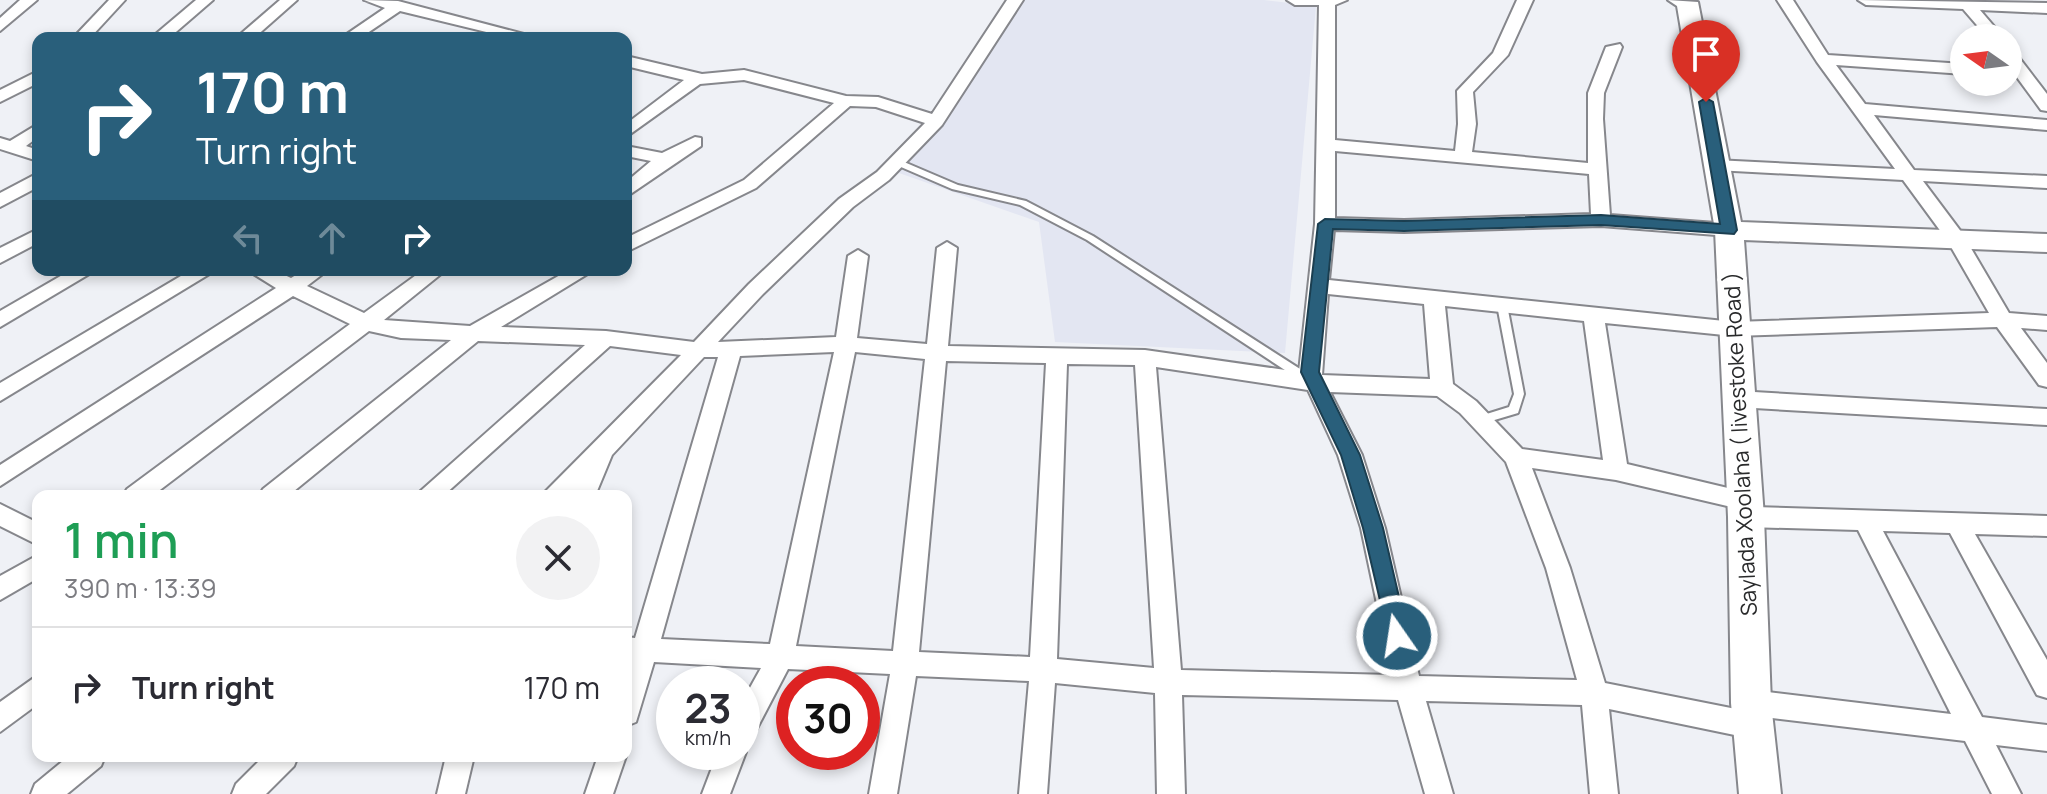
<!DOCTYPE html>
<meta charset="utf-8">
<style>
:root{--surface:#fff;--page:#f2f2f3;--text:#2b2b33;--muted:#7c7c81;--line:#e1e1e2}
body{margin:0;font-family:Manrope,sans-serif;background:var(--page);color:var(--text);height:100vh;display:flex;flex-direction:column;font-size:30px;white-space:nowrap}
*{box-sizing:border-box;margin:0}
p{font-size:26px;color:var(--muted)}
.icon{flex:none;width:44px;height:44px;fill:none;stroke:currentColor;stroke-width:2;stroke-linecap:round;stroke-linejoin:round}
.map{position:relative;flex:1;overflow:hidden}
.details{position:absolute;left:32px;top:490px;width:600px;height:272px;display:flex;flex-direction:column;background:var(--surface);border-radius:16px;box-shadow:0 4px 12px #0003}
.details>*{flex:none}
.top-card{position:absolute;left:32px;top:32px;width:600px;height:244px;border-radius:16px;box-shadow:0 4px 12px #0003;background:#295f7b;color:#fff;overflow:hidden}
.needle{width:52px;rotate:284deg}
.fabs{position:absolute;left:1950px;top:24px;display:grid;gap:16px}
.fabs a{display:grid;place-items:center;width:72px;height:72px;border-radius:50%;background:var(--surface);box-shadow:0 4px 12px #0003;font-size:40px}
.speed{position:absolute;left:656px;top:666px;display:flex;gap:16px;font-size:40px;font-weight:700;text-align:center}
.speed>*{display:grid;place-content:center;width:104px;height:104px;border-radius:50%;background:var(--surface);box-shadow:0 4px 12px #0003;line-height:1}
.speed small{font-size:20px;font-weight:400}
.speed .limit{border:12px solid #d22;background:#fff;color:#111}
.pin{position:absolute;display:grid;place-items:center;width:68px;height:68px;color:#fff;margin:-82px -34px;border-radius:50% 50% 50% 0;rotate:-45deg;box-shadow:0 0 8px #0007}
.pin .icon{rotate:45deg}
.me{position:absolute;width:88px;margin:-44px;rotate:347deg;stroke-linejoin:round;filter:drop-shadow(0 0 6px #0008)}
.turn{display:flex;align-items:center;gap:28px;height:168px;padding:0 32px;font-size:36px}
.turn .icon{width:104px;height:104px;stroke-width:2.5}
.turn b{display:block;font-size:56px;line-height:68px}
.lanes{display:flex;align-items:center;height:76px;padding:0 32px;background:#0003;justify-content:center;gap:40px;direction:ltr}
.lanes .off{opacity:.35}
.round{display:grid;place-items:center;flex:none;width:84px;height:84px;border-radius:42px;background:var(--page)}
.headline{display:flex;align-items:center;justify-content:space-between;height:136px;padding:0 32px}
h1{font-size:48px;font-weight:600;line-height:60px;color:#1e9e55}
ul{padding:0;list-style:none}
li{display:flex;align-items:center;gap:24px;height:120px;padding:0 32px;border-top:2px solid var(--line)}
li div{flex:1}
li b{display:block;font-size:30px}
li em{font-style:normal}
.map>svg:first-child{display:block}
</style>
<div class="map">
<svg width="2047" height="794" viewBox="0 0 2047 794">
<rect width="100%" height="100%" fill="#eff1f6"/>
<!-- built -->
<polygon fill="#e3e6f2" points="1016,0 1264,0 1316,6 1285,353 1055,342 1039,222 899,173"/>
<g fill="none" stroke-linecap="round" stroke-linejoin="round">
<!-- lane casing -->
<g stroke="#86878c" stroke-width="4">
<g id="lane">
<polygon points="897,159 958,185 1026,201 1093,236 1311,376 1312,379 1311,382 1303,382 1087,240 1020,205 952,189 894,164 893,162"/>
<polygon points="1502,301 1507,305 1524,394 1518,413 1481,424 1477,423 1475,420 1477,417 1509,407 1514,394 1497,305"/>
</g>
</g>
<!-- street casing -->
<g stroke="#86878c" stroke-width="4">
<g id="street">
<polygon points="20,0 37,0 0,31 0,18"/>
<polygon points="109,0 125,0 90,38 73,38"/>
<polygon points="196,0 213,0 169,38 151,38"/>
<polygon points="280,0 297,0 254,38 236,38"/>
<polygon points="364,0 398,1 539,38 511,38 400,11 360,38 341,38 385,8"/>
<path d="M1007 0H1023L942 125 889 180 853 207 763 294 718 342 836 337 848 256 858 250 868 256 857 338 927 344 937 248 947 242 957 248 948 346 1145 350 1299 372 1315 224 1319 5H1295L1287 0H1347L1335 5V140L1455 151 1458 124 1457 91 1493 53 1517 0H1533L1508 55 1473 92 1476 124 1472 152 1588 163V93L1606 47 1620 44 1622 47 1604 93 1603 119 1610 215 1729 224 1739 230 1729 236 1601 226 1404 232 1334 230 1329 280 1734 322 1989 313 1947 240 1903 180 1715 170 1706 165 1715 160 1895 169 1817 62 1777 0H1793L1828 55 1964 64V74L1836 65 1865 104 2047 120V130L1874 115 1914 170 2047 176V188L1923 181 1962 233 2009 313 2047 316V330L2021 328 2047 363V387L2039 385 1997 327 1734 336 1605 323 1627 464 1753 494 1757 501 1754 507 2047 516V536L1975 534 2047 660V698L2037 695 1950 533 1883 531 1982 717 2047 725V751L1996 745 2021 794H1992L1965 741 1764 717 1768 726 1764 735 1754 739 1609 709 1618 794H1590L1582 705 1426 701 1453 794H1425L1398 700 1182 695 1185 794H1157L1155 693 1055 683 1047 794H1019L1029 681 916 676 897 794H869L890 674 788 669 752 738 742 742V702L761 668 654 662 636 722 626 726V637L635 638 718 357H704L612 455 595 496H571L574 491 569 496H541L681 355 610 346 443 496H415L585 345 478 341 288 496H259L263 489 451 340 401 338 369 331 152 496H123L127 489 350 324 293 296 0 486V465L276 288 247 270H274L291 278 304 270H328L307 286 364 313 423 270H446L384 320 470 326 569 270H594L501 327 606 331 694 342 749 284 839 199 877 172 925 123 876 107 850 106 756 188 626 252V238L744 180 834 103 744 80 700 84 626 137V124L684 80 626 66V56L702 74 744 70 846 96 878 97 932 114ZM1335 151 1589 174 1591 214 1404 220 1335 218ZM1328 294 1424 304 1430 379 1322 375ZM1445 306 1584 321 1603 460 1522 449 1476 401 1453 384ZM834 352 770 644 661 639 740 356ZM855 352 925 359 893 651 796 646ZM946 361 1046 363 1030 657 919 652ZM1067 364 1135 365 1154 668 1057 659ZM1156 367 1308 390 1338 455 1361 528 1392 675 1181 670ZM1330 392 1437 396 1460 413 1506 462 1546 568 1577 680 1419 676 1385 528 1362 455ZM1532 468 1616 480 1740 509 1734 517 1737 524 1746 527 1858 530 1951 714 1751 690 1741 694 1737 703 1741 710 1605 683 1570 568Z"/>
<polygon points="1858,0 2047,3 2047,13 1980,10 2004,38 1988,38 1963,9 1866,5"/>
<polygon points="2008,49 2014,51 2047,94 2047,111 2041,110 2008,65"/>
<polygon points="38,71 38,83 0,102 0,90"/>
<polygon points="38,124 38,137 26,146 38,150 38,161 0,149 0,138 10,141"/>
<polygon points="695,137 701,138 701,146 626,197 626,182 651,161 626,156 626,146 662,153"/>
<polygon points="38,173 38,187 0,207 0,193"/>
<polygon points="38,229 38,243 0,263 0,248"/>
<polygon points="71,270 96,270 0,327 0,311"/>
<polygon points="191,270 216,270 0,401 0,383"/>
<polygon points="1737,391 2047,409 2047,425 1737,407 1726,399"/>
<polygon points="0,504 38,523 38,545 0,526"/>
<polygon points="38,555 38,578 0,600 0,576"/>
<polygon points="38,675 38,704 0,732 0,702"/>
<polygon points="742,743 746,752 730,794 702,794 718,752 742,752"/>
<polygon points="69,756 105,756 101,766 67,794 31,794 35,784"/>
<polygon points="264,756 298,756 294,766 266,794 232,794 236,784"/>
<polygon points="446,756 474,756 465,794 437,794"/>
<polygon points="598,756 626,756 613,794 585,794"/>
</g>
</g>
<!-- secondary casing -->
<g stroke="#86878c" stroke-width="4">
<polygon id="secondary" points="1668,0 1698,2 1741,222 2047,234 2047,252 1744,240 1764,517 1771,703 1781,794 1739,794 1731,703 1728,517 1715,230 1677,6"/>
</g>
<!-- lane -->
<use href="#lane" fill="#fff" fill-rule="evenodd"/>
<!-- street -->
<use href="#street" fill="#fff" fill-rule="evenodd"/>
<!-- secondary -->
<use href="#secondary" fill="#fff" fill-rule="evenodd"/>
</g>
<!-- route -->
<polygon fill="#295f7b" stroke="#1b3e50" stroke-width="2" points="1706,98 1713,102 1737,230 1734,234 1601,225 1404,231 1333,229 1319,372 1360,455 1383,528 1408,636 1405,643 1397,646 1390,643 1363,528 1341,455 1301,372 1318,224 1325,219 1404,221 1601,215 1720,224 1699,102"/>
<g text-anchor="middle" stroke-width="7" stroke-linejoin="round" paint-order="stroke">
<!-- street labels -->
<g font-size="22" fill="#292a2b" stroke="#fff">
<text transform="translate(1740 444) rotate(-93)" y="8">Saylada Xoolaha ( livestoke Road )</text>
</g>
</g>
</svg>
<div class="fabs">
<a><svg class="needle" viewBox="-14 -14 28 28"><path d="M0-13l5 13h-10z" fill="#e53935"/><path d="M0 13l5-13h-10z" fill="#7c7c81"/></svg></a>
</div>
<div class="speed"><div>23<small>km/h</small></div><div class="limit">30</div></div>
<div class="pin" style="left:1706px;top:102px;background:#d93025"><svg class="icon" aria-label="arrive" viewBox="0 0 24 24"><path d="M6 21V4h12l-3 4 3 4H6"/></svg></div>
<svg class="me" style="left:1397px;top:636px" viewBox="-20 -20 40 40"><circle r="17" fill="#295f7b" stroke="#fff" stroke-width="3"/><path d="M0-11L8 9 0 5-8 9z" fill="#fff"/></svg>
<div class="top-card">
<div class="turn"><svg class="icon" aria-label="right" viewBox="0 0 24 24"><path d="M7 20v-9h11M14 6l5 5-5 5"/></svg><div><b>170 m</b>Turn right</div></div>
<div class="lanes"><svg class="icon off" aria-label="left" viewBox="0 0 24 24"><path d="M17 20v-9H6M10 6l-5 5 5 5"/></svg><svg class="icon off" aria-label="ahead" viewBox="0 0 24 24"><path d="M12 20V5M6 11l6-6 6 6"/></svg><svg class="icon" aria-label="right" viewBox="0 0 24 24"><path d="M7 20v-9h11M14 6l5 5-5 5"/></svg></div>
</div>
<section class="details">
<div class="headline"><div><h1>1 min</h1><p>390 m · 13:39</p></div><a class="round"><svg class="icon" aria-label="close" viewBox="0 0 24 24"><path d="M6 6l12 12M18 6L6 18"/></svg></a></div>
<ul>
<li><svg class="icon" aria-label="right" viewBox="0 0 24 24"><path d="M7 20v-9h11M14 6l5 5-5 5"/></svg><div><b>Turn right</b></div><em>170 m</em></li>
</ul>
</section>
</div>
